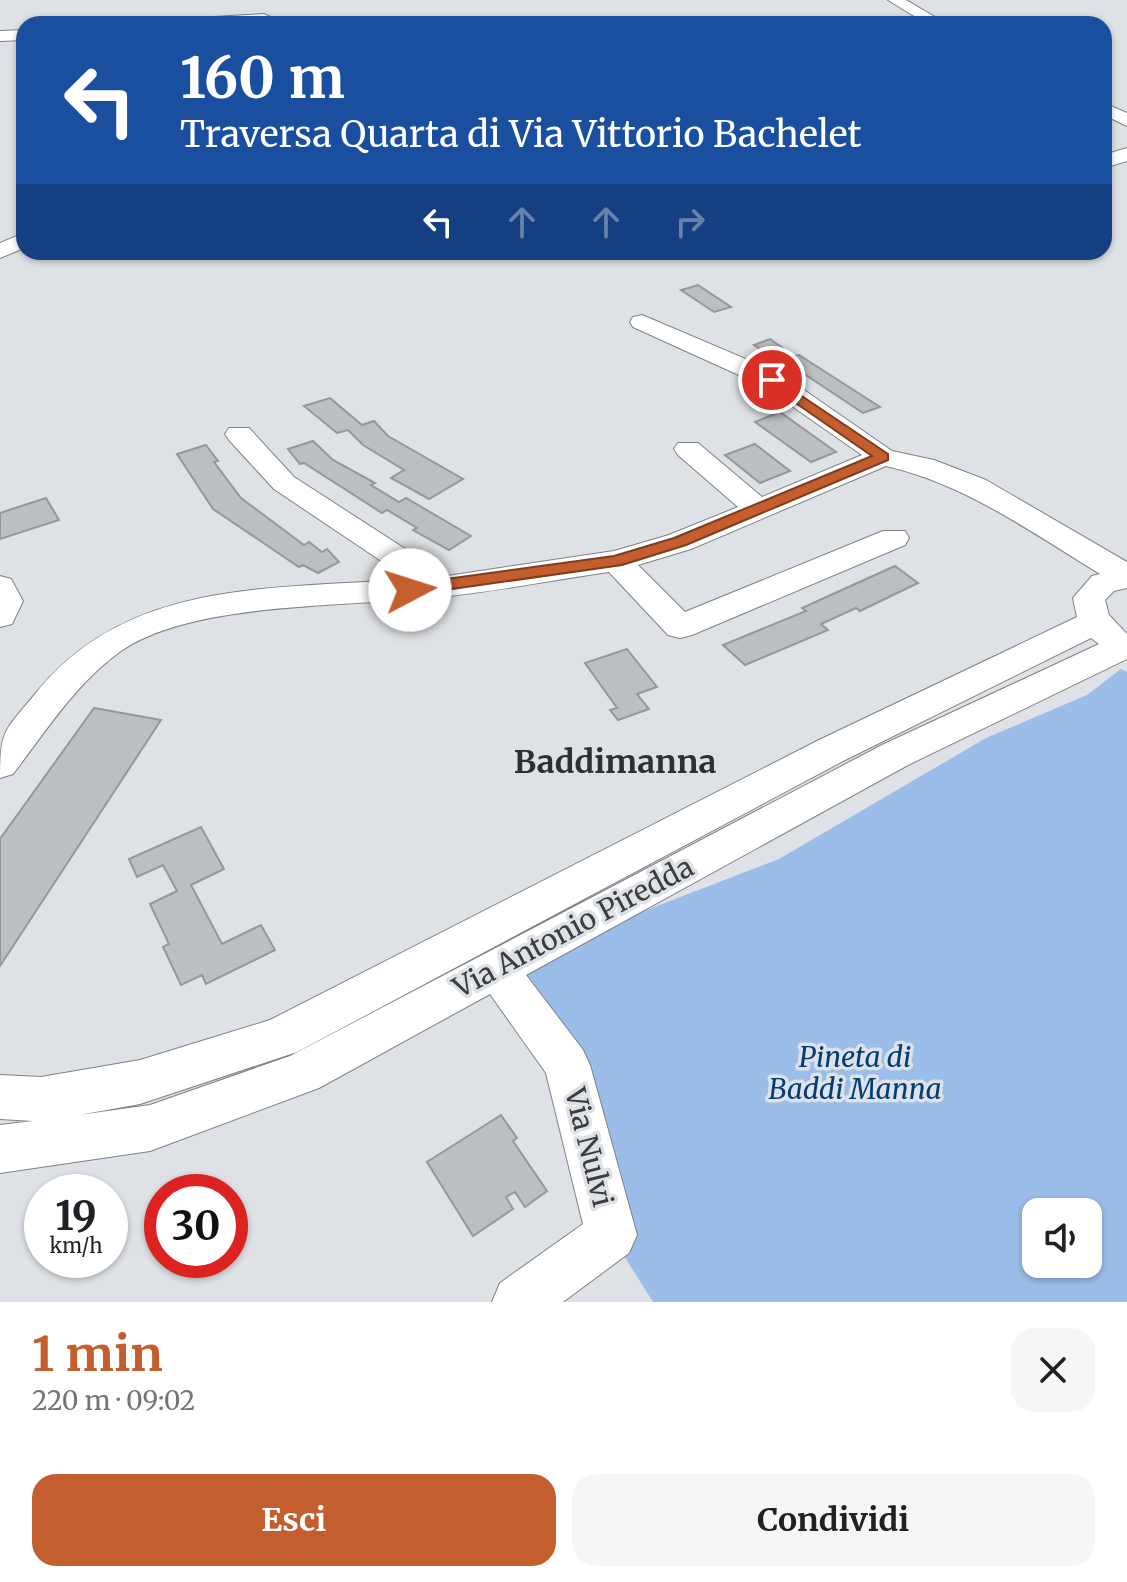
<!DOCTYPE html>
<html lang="it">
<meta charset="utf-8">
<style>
:root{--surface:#fff;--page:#f6f6f6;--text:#202124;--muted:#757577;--accent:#c45e2e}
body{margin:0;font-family:Merriweather,serif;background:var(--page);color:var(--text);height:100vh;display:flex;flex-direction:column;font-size:30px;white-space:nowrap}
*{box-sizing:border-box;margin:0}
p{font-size:26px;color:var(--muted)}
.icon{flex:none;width:44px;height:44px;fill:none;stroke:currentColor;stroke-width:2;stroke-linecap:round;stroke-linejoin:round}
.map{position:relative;height:1302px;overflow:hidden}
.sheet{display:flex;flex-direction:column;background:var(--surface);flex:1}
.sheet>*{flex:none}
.hud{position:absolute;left:16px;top:16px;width:1096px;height:244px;border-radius:24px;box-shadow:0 2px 6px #0004;background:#1a4fa0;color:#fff;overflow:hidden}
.tools{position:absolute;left:1022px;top:1198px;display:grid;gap:16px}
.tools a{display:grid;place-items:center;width:80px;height:80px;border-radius:16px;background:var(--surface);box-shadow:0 2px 6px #0004;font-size:40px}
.speed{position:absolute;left:24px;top:1174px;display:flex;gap:16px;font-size:40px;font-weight:700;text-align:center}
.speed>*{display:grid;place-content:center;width:104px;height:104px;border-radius:50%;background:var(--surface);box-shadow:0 2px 6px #0004;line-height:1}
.speed small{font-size:20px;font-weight:400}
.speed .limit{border:12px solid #d22;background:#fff;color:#111}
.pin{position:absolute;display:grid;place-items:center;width:68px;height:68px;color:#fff;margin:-34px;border:4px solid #fff;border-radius:50%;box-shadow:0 2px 8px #0007}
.me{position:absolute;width:88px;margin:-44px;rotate:85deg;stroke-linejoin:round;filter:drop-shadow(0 0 6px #0008)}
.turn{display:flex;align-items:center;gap:28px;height:168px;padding:0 32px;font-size:36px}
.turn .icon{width:104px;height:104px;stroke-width:2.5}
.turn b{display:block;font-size:56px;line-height:68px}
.lanes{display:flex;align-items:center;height:76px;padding:0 32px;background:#0003;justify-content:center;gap:40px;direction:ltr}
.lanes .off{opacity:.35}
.round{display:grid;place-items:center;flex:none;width:84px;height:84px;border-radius:24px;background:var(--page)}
.headline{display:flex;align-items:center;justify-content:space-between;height:136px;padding:0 32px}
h1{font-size:48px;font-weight:700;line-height:60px;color:var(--accent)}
.cta{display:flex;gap:16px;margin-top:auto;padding:16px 32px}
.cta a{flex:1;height:92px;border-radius:24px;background:var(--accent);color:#fff;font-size:32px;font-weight:700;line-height:92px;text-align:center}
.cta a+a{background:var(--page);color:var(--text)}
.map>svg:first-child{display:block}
</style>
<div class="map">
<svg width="1127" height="1302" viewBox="0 0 1127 1302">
<rect width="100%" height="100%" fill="#dee1e5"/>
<!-- green -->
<path fill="#9abde9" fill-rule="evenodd" d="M1121 669 1127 672V1302H653L611 1235 582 1111 496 968 779 859 986 738 1087 695ZM1036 1212H1088V1264H1036Z"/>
<!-- building -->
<g fill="#bcbfc2" stroke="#94979b" stroke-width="2">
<polygon points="698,285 731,307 714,312 681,290"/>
<polygon points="770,339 794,356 799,355 880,407 863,413 783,360 779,362 754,345"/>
<polygon points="330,398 362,425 374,421 388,436 463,479 429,499 391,478 404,470 363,445 348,430 337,433 304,406"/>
<polygon points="780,412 836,452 811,462 755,422"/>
<polygon points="313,441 333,460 375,483 371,485 399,502 406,498 471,536 449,550 413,530 417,528 387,510 382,513 304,463 300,464 288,449"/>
<polygon points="755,444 790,471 760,483 725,455"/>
<polygon points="206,445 218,461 214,462 241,498 304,545 309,542 322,552 327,549 339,562 318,573 303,565 299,567 213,509 177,454"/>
<polygon points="46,498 59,520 0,539 0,513"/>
<polygon points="895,566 918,583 860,611 856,608 821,624 828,630 745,665 723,645 806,611 802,608"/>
<polygon points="627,649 657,687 637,694 649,709 618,720 610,710 617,708 585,663"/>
<polygon points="94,708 161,720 0,966 0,839"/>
<polygon points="201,827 224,869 191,885 222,944 261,925 275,950 206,984 202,975 181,985 163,947 169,944 150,904 177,891 163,865 137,877 129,859"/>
<polygon points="501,1115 517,1138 513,1141 547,1191 525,1207 515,1192 506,1197 513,1209 473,1236 427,1162"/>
</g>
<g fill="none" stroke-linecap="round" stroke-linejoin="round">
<!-- minor casing -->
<g stroke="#7f8185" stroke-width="2">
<g id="minor">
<polygon points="888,0 906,0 947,24 927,24"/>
<polygon points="264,14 284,24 172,24 180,19"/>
<polygon points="24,30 24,40 0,41 0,31"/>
<polygon points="1104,103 1127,113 1127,126 1104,115"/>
<polygon points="1127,148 1127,161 1104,168 1104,155"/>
<polygon points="24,233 24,248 0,258 0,243"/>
<polygon points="830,252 858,252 855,257 832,259"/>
<path d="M642 315 781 374 892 451 934 460 986 480 1127 562V588L1114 591 1105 600 1109 615 1127 634V659L908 765 526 975 583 1050 590 1065 637 1235 629 1253 563 1302H492L500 1283 583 1224 546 1073 490 994 319 1088 150 1151 0 1173V1125L33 1121 0 1119V1075L41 1077 140 1060 270 1020 819 740 1077 617 1073 598 1092 576 1100 574C1031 532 965 484 886 466L691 549 638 565 685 612 883 531H905L909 538 905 545 692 635 680 638 668 635 609 572C553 580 497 591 441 597 352 607 193 601 121 651 76 683 46 731 13 774L0 778C0 728 5 731 36 693 128 578 274 590 408 579L274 489 229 440 225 434 229 428H249L294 477 447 576 614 551 669 535 738 507 678 455 674 449 678 443H698L762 497 862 455 763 386 633 327 630 322 633 317ZM1091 638 1099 644 882 745 290 1056 150 1105 79 1115 140 1104 297 1052 845 760Z"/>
<polygon points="0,576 11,579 23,601 12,624 0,627"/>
</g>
</g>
<!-- minor -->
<use href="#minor" fill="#fff" fill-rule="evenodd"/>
</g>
<!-- route -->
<polygon fill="#c45e2e" stroke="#7f3d1e" stroke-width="2" points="772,376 888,454 888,460 686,545 622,565 410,595 402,590 410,584 614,556 674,538 872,456 767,383 765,380"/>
<g text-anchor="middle" stroke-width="7" stroke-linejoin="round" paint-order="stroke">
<!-- near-street labels -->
<g font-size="28" fill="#3b3d3e" stroke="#dee1e5">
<text transform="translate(573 927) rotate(-28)" y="10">Via Antonio Piredda</text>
<text transform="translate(589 1147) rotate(76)" y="10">Via Nulvi</text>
</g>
<!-- near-park labels -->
<g font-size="28" font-style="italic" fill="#013e78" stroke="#dee1e5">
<text x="855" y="1067">Pineta di<tspan x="855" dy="32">Baddi Manna</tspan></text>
</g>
<!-- district labels -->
<g font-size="32" font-weight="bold" fill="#2d2f32" stroke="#dee1e5">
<text x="615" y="773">Baddimanna</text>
</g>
</g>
</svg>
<div class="tools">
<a><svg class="icon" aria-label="sound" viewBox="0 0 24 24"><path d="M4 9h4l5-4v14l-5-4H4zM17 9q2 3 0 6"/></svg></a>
</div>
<div class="speed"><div>19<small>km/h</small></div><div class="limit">30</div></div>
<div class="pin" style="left:772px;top:380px;background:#d93025"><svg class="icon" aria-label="arrive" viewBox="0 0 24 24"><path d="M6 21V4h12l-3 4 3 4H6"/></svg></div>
<svg class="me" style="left:410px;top:590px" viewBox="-20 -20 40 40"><circle r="19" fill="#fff"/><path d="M0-13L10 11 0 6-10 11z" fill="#c45e2e"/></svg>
<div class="hud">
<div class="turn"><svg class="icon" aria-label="left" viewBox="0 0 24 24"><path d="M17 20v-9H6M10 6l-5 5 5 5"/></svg><div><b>160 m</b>Traversa Quarta di Via Vittorio Bachelet</div></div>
<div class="lanes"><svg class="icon" aria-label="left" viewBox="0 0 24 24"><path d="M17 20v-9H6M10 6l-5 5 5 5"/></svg><svg class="icon off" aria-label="ahead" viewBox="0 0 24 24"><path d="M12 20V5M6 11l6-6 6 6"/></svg><svg class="icon off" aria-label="ahead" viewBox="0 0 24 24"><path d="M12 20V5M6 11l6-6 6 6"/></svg><svg class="icon off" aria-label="right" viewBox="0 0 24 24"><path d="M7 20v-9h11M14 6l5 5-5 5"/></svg></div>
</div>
</div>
<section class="sheet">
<div class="headline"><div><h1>1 min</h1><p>220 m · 09:02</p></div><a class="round"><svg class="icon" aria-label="close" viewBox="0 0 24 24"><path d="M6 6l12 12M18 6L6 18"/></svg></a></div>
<div class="cta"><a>Esci</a><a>Condividi</a></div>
</section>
